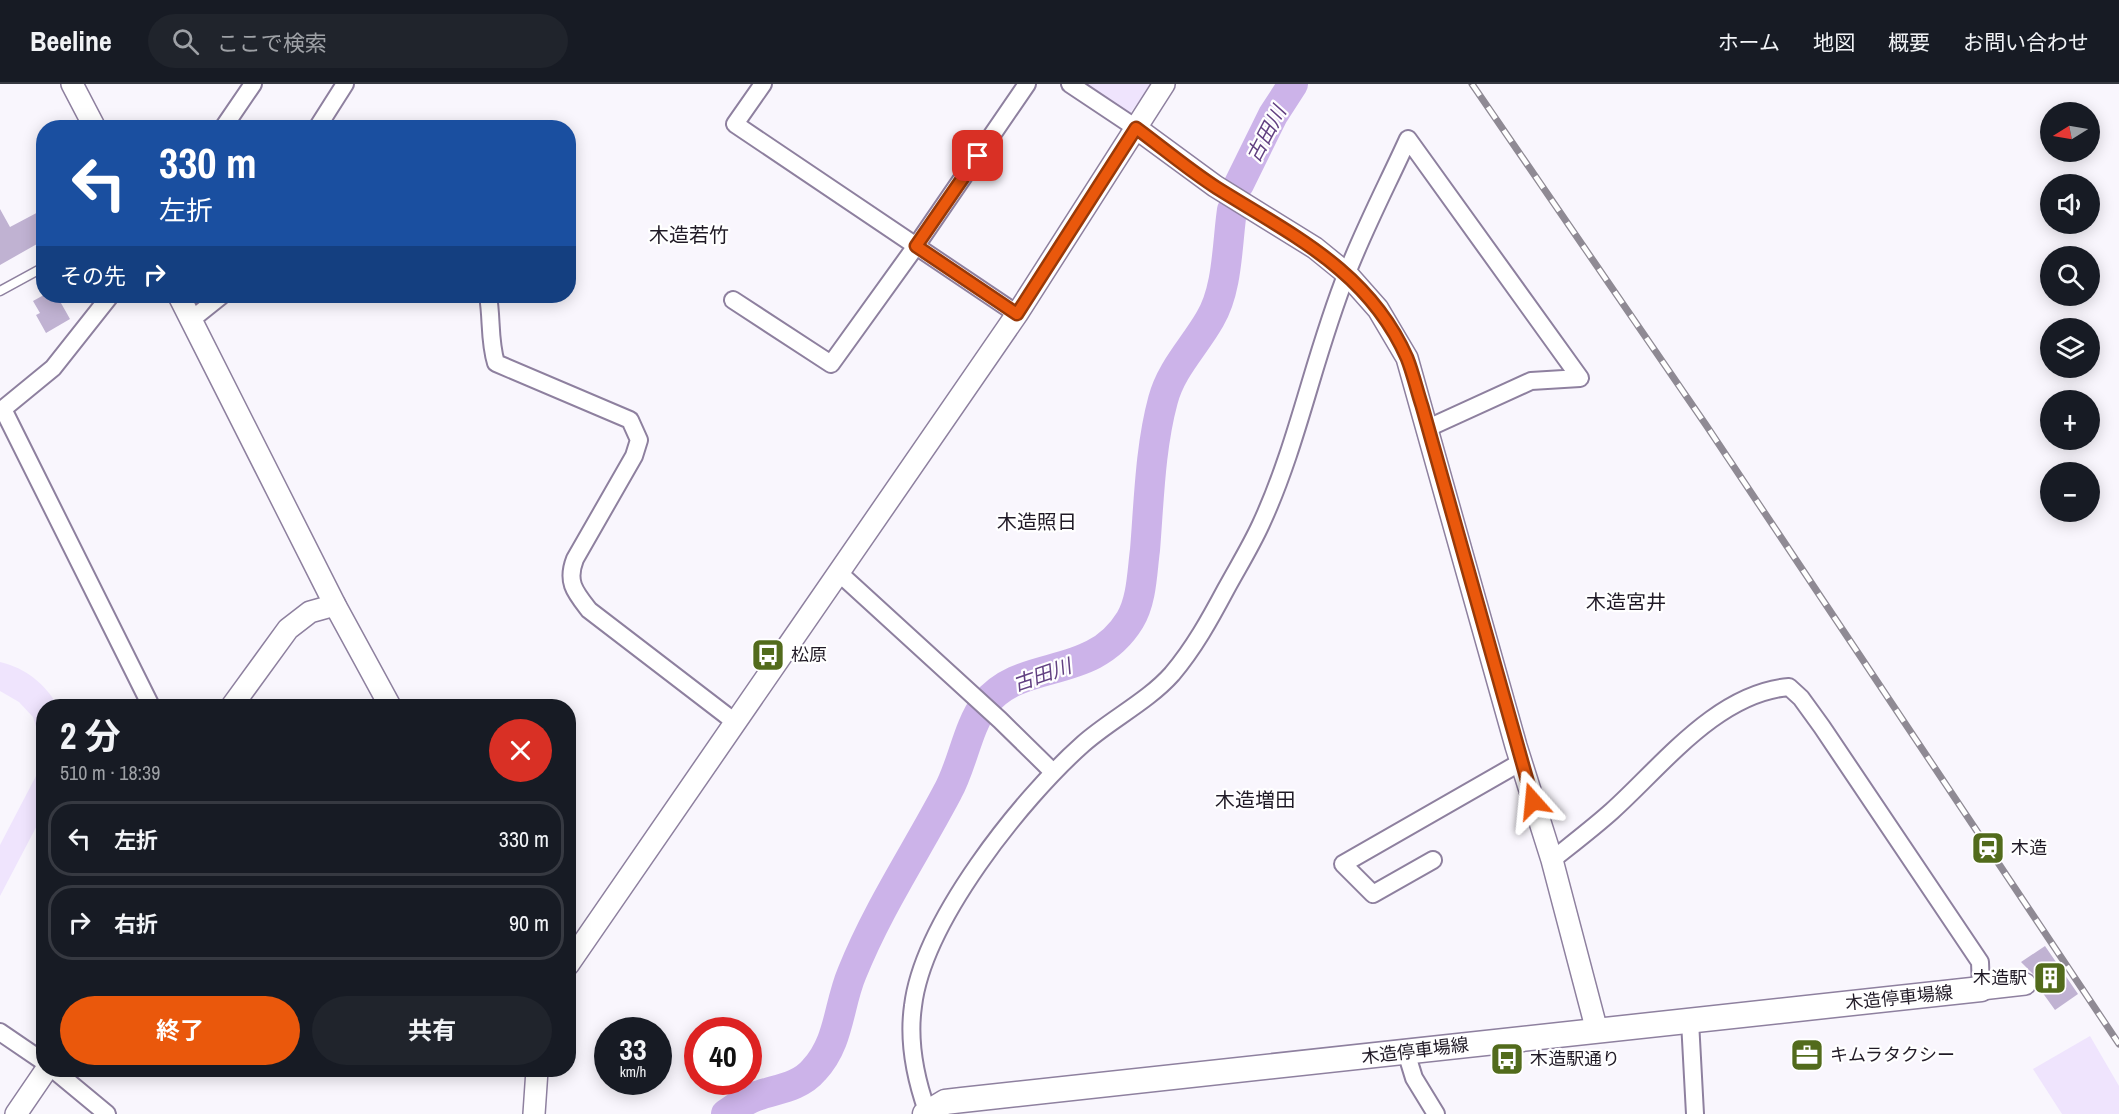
<!DOCTYPE html>
<html lang="ja">
<meta charset="utf-8">
<style>
:root{--surface:#171b24;--page:#20242c;--text:#f1f3f6;--muted:#9ea1a6;--line:#363941;--accent:#ea580c}
body{margin:0;font-family:"Archivo Narrow","Noto Sans JP",sans-serif;background:var(--page);color:var(--text);height:100vh;display:flex;flex-direction:column;font-size:22px;white-space:nowrap}
*{box-sizing:border-box;margin:0}
p{font-size:20px;color:var(--muted)}
.icon{flex:none;width:33px;height:33px;fill:none;stroke:currentColor;stroke-width:2;stroke-linecap:round;stroke-linejoin:round}
.map{position:relative;flex:1;overflow:hidden}
.sheet{position:absolute;left:36px;top:615px;width:540px;height:378px;display:flex;flex-direction:column;background:var(--surface);border-radius:24px;box-shadow:0 3px 15px #0003}
.sheet>*{flex:none}
.guide{position:absolute;left:36px;top:36px;width:540px;height:183px;border-radius:24px;box-shadow:0 3px 15px #0003;background:#1a4fa0;color:#fff;overflow:hidden}
.needle{width:39px;rotate:259deg}
.tools{position:absolute;left:2040px;top:18px;display:grid;gap:12px}
.tools a{display:grid;place-items:center;width:60px;height:60px;border-radius:50%;background:var(--surface);box-shadow:0 3px 15px #0003;font-size:30px}
.speed{position:absolute;left:594px;top:933px;display:flex;gap:12px;font-size:30px;font-weight:700;text-align:center}
.speed>*{display:grid;place-content:center;width:78px;height:78px;border-radius:50%;background:var(--surface);box-shadow:0 3px 15px #0003;line-height:1}
.speed small{font-size:15px;font-weight:400}
.speed .limit{border:9px solid #d22;background:#fff;color:#111}
.pin{position:absolute;display:grid;place-items:center;width:51px;height:51px;color:#fff;margin:-26px;border-radius:12px;box-shadow:0 3px 9px #0006}
.me{position:absolute;width:66px;margin:-33px;rotate:342deg;stroke-linejoin:round;filter:drop-shadow(0 0 4px #0008)}
.turn{display:flex;align-items:center;gap:21px;height:126px;padding:0 24px;font-size:27px}
.turn .icon{width:78px;height:78px;stroke-width:2.5}
.turn b{display:block;font-size:42px;line-height:51px}
.then{display:flex;align-items:center;height:57px;padding:0 24px;background:#0003;gap:12px;font-size:22px}
.round{display:grid;place-items:center;flex:none;width:63px;height:63px;border-radius:32px;background:var(--page)}
.head{display:flex;align-items:center;justify-content:space-between;height:102px;padding:0 24px}
h1{font-size:36px;font-weight:700;line-height:45px}
.primary-button{display:flex;gap:12px;margin-top:auto;padding:12px 24px}
.primary-button a{flex:1;height:69px;border-radius:36px;background:var(--accent);color:#fff;font-size:24px;font-weight:700;line-height:69px;text-align:center}
.primary-button a+a{background:var(--page);color:var(--text)}
ul{padding:0;list-style:none}
li{display:flex;align-items:center;gap:18px;height:75px;margin:0 12px 9px;padding:0 12px;border:3px solid var(--line);border-radius:24px}
li div{flex:1}
li b{display:block;font-size:22px}
li em{font-style:normal}
header{display:flex;align-items:center;gap:36px;box-sizing:border-box;height:84px;padding:0 30px;background:var(--surface);border-bottom:2px solid var(--line)}
header strong{font-size:28px}
nav{display:flex;gap:33px;margin-inline-start:auto;font-size:21px}
.search{width:420px;height:54px;background:var(--page);display:flex;align-items:center;gap:15px;box-sizing:border-box;padding:0 21px;border-radius:33px;color:var(--muted);font-size:22px}
.map>svg:first-child{display:block}
</style>
<header>
<strong>Beeline</strong>
<div class="search"><svg class="icon" aria-label="search" viewBox="0 0 24 24"><circle cx="10" cy="10" r="6"/><path d="M15 15l6 6"/></svg>ここで検索</div>
<nav><a>ホーム</a><a>地図</a><a>概要</a><a>お問い合わせ</a></nav>
</header>
<div class="map">
<svg width="2119" height="1030" viewBox="0 0 2119 1030">
<rect width="100%" height="100%" fill="#f9f6fd"/>
<!-- green -->
<g fill="#efe4fd">
<polygon points="1084,0 1151,0 1129,31"/>
<path d="M0 578C26 584 45 600 58 622H44L43 730 0 812V761L36 692 42 662 33 633 19 618 0 607Z"/>
<polygon points="2090,952 2119,1002 2119,1030 2062,1030 2033,985"/>
</g>
<g fill="none" stroke-linecap="round" stroke-linejoin="round">
<!-- river -->
<g stroke="#ccb3e9" stroke-width="30">
<polyline points="1239,100 1273,31 1293,0"/>
<path d="M726 1030C735 1024 744 1017 754 1013 775 1005 799 1004 814 986 840 958 838 922 852 889 878 824 916 768 948 707 962 682 968 642 985 620 1022 573 1092 598 1130 536 1142 516 1142 488 1145 466 1149 417 1150 364 1163 316 1171 285 1194 263 1210 235 1228 205 1227 160 1232 126"/>
</g>
</g>
<!-- building -->
<g fill="#c0b2d2">
<polygon points="0,125 10,143 44,125 44,156 0,181"/>
<polygon points="42,212 57,212 70,235 46,249 36,231 40,229 33,217"/>
<polygon points="2045,862 2078,910 2055,926 2037,901 2036,893 2021,878"/>
</g>
<g fill="none" stroke-linecap="round" stroke-linejoin="round">
<!-- service casing -->
<g stroke="#8e809f" stroke-width="11">
<polyline id="service" points="0,207 44,183"/>
</g>
<!-- minor casing -->
<g stroke="#8e809f" stroke-width="20">
<g id="minor">
<polyline points="763,0 735,40 1017,230"/>
<polyline points="1070,0 1136,44"/>
<polyline points="223,44 253,0"/>
<polyline points="317,44 345,0"/>
<polyline points="110,212 53,284 3,325 151,622"/>
<path d="M488 212C492 234 489 257 496 279L630 336 639 356 634 372 575 475C566 498 575 508 589 526L735 638"/>
<polyline points="733,216 831,280 916,162 1027,0"/>
<polyline points="191,236 221,212"/>
<polyline points="838,488 1000,636 1053,688"/>
<polyline points="1433,776 1373,810 1343,780 1521,678"/>
<path d="M1552 776C1572 760 1593 744 1612 727 1662 682 1717 609 1789 603L1801 614 1822 643 1980 878 1981 905"/>
<polyline points="1690,937 1695,1030"/>
<polyline points="0,948 44,978"/>
<polyline points="1406,968 1414,994 1436,1030"/>
<polyline points="54,986 107,1030"/>
<path d="M927 1027C915 993 908 957 913 922 923 838 1021 715 1083 660 1110 636 1148 617 1172 590 1194 564 1210 535 1226 505 1238 483 1251 462 1261 440 1298 360 1314 271 1347 189 1365 143 1388 99 1408 55L1580 294 1531 297 1428 344"/>
</g>
</g>
<!-- tertiary casing -->
<g stroke="#8e809f" stroke-width="24">
<g id="tertiary">
<polyline points="72,0 95,44"/>
<polyline points="1136,44 1215,102 1315,164 1347,190 1378,225 1407,274 1516,662 1552,776 1597,947"/>
<polyline points="179,212 335,521 390,622"/>
<polyline points="232,622 288,545 310,528 335,521"/>
<polyline points="568,881 1017,230 1164,0"/>
<polyline points="1981,905 2025,900"/>
<polyline points="16,1030 46,986"/>
<polyline points="534,1030 537,986"/>
</g>
</g>
<!-- secondary casing -->
<g stroke="#8e809f" stroke-width="27">
<polyline id="secondary" points="925,1030 945,1018 962,1016 1981,905"/>
</g>
<!-- service -->
<use href="#service" stroke="#fff" stroke-width="8"/>
<!-- minor -->
<use href="#minor" stroke="#fff" stroke-width="16"/>
<!-- tertiary -->
<use href="#tertiary" stroke="#fff" stroke-width="21"/>
<!-- secondary -->
<use href="#secondary" stroke="#fff" stroke-width="24"/>
<!-- rail casing -->
<g stroke="#8f8a94" stroke-width="7">
<polyline id="rail" points="1472,0 1706,341 2119,960"/>
</g>
<!-- rail -->
<use href="#rail" stroke="#fff" stroke-width="4.5" stroke-dasharray="14" stroke-linecap="butt"/>
</g>
<g fill="none" stroke-linecap="round" stroke-linejoin="round">
<!-- route casing -->
<g stroke="#983908" stroke-width="15">
<path id="route" d="M978 72 916 162 1017 230 1136 44C1163 64 1189 86 1217 104 1292 151 1369 187 1407 274 1413 289 1417 307 1422 322L1533 717"/>
</g>
<!-- route -->
<use href="#route" stroke="#ea580c" stroke-width="10"/>
</g>
<!-- icons -->
<defs>
<g id="bus-square" transform="scale(1.725)"><rect x="-9" y="-9" width="18" height="18" rx="4" fill="#526b1c" stroke="#fff"/><path d="M-5-6H5V4H4V6H2V4H-2V6H-4V4H-5ZM-3.5-4V0h7V-4ZM-3.5 1.2v1.5H-2V1.2ZM2 1.2v1.5H3.5V1.2Z" fill="#fff"/></g>
<g id="station-square" transform="scale(1.725)"><rect x="-9" y="-9" width="18" height="18" rx="4" fill="#526b1c" stroke="#fff"/><path d="M-3-6H3Q5-6 5-4V2Q5 4 3 4L4.5 6H3L1.5 4h-3L-3 6H-4.5L-3 4Q-5 4-5 2V-4Q-5-6-3-6ZM-3.5-4v3h7v-3ZM-3.5 1v1.5H-2V1ZM2 1v1.5H3.5V1Z" fill="#fff"/></g>
<g id="building-square" transform="scale(1.725)"><rect x="-9" y="-9" width="18" height="18" rx="4" fill="#526b1c" stroke="#fff"/><path d="M-4-6H4V6H1V3H-1V6H-4ZM-2.5-4.3h1.7v1.8h-1.7ZM.8-4.3h1.7v1.8H.8ZM-2.5-1h1.7V.8h-1.7ZM.8-1h1.7V.8H.8Z" fill="#fff"/></g>
<g id="office-square" transform="scale(1.725)"><rect x="-9" y="-9" width="18" height="18" rx="4" fill="#526b1c" stroke="#fff"/><path d="M-6-3h4V-5.5h4V-3h4V5H-6ZM-1-4.5V-3h2v-1.5ZM-6 0V1H6V0Z" fill="#fff"/></g>
</defs>
<g fill-rule="evenodd">
<use href="#bus-square" x="768" y="571"/>
<use href="#station-square" x="1988" y="764"/>
<use href="#building-square" x="2050" y="894"/>
<use href="#office-square" x="1807" y="971"/>
<use href="#bus-square" x="1507" y="975"/>
</g>
<g text-anchor="middle" stroke-width="4.5" stroke-linejoin="round" paint-order="stroke">
<!-- poi labels -->
<g font-size="18" fill="#201a26" stroke="#fff" text-anchor="start">
<text x="791" y="577">松原</text>
<text x="2011" y="770">木造</text>
<text x="2027" y="900" text-anchor="end">木造駅</text>
<text x="1830" y="977">キムラタクシー</text>
<text x="1530" y="981">木造駅通り</text>
</g>
<!-- street labels -->
<g font-size="18" fill="#201a26" stroke="#fff">
<text transform="translate(1899 914) rotate(-6)" y="6">木造停車場線</text>
<text transform="translate(1415 967) rotate(-7)" y="6">木造停車場線</text>
</g>
<!-- water labels -->
<g font-size="20" font-style="italic" fill="#624182" stroke="#fff">
<text transform="translate(1266 50) rotate(-62)" y="7">古田川</text>
<text transform="translate(1042 591) rotate(-19)" y="7">古田川</text>
</g>
<!-- neighbourhood labels -->
<g font-size="20" fill="#201a26" stroke="#fff">
<text x="689" y="158">木造若竹</text>
<text x="1037" y="445">木造照日</text>
<text x="1626" y="525">木造宮井</text>
<text x="1255" y="723">木造増田</text>
</g>
</g>
</svg>
<div class="tools">
<a><svg class="needle" viewBox="-14 -14 28 28"><path d="M0-13l5 13h-10z" fill="#e53935"/><path d="M0 13l5-13h-10z" fill="#9ea1a6"/></svg></a>
<a><svg class="icon" aria-label="sound" viewBox="0 0 24 24"><path d="M4 9h4l5-4v14l-5-4H4zM17 9q2 3 0 6"/></svg></a>
<a><svg class="icon" aria-label="search" viewBox="0 0 24 24"><circle cx="10" cy="10" r="6"/><path d="M15 15l6 6"/></svg></a>
<a><svg class="icon" aria-label="layers" viewBox="0 0 24 24"><path d="M12 4l9 5-9 5-9-5zM3 14l9 5 9-5"/></svg></a>
<a>+</a>
<a>−</a>
</div>
<div class="speed"><div>33<small>km/h</small></div><div class="limit">40</div></div>
<div class="pin" style="left:978px;top:72px;background:#d93025"><svg class="icon" aria-label="arrive" viewBox="0 0 24 24"><path d="M6 21V4h12l-3 4 3 4H6"/></svg></div>
<svg class="me" style="left:1533px;top:717px" viewBox="-20 -20 40 40"><path d="M0-17L14 15 0 8-14 15z" fill="#ea580c" stroke="#fff" stroke-width="4"/></svg>
<div class="guide">
<div class="turn"><svg class="icon" aria-label="left" viewBox="0 0 24 24"><path d="M17 20v-9H6M10 6l-5 5 5 5"/></svg><div><b>330 m</b>左折</div></div>
<div class="then">その先<svg class="icon" aria-label="right" viewBox="0 0 24 24"><path d="M7 20v-9h11M14 6l5 5-5 5"/></svg></div>
</div>
<section class="sheet">
<div class="head"><div><h1>2 分</h1><p>510 m · 18:39</p></div><a class="round" style="background:#d93025;color:#fff"><svg class="icon" aria-label="close" viewBox="0 0 24 24"><path d="M6 6l12 12M18 6L6 18"/></svg></a></div>
<ul>
<li><svg class="icon" aria-label="left" viewBox="0 0 24 24"><path d="M17 20v-9H6M10 6l-5 5 5 5"/></svg><div><b>左折</b></div><em>330 m</em></li>
<li><svg class="icon" aria-label="right" viewBox="0 0 24 24"><path d="M7 20v-9h11M14 6l5 5-5 5"/></svg><div><b>右折</b></div><em>90 m</em></li>
</ul>
<div class="primary-button"><a>終了</a><a>共有</a></div>
</section>
</div>
